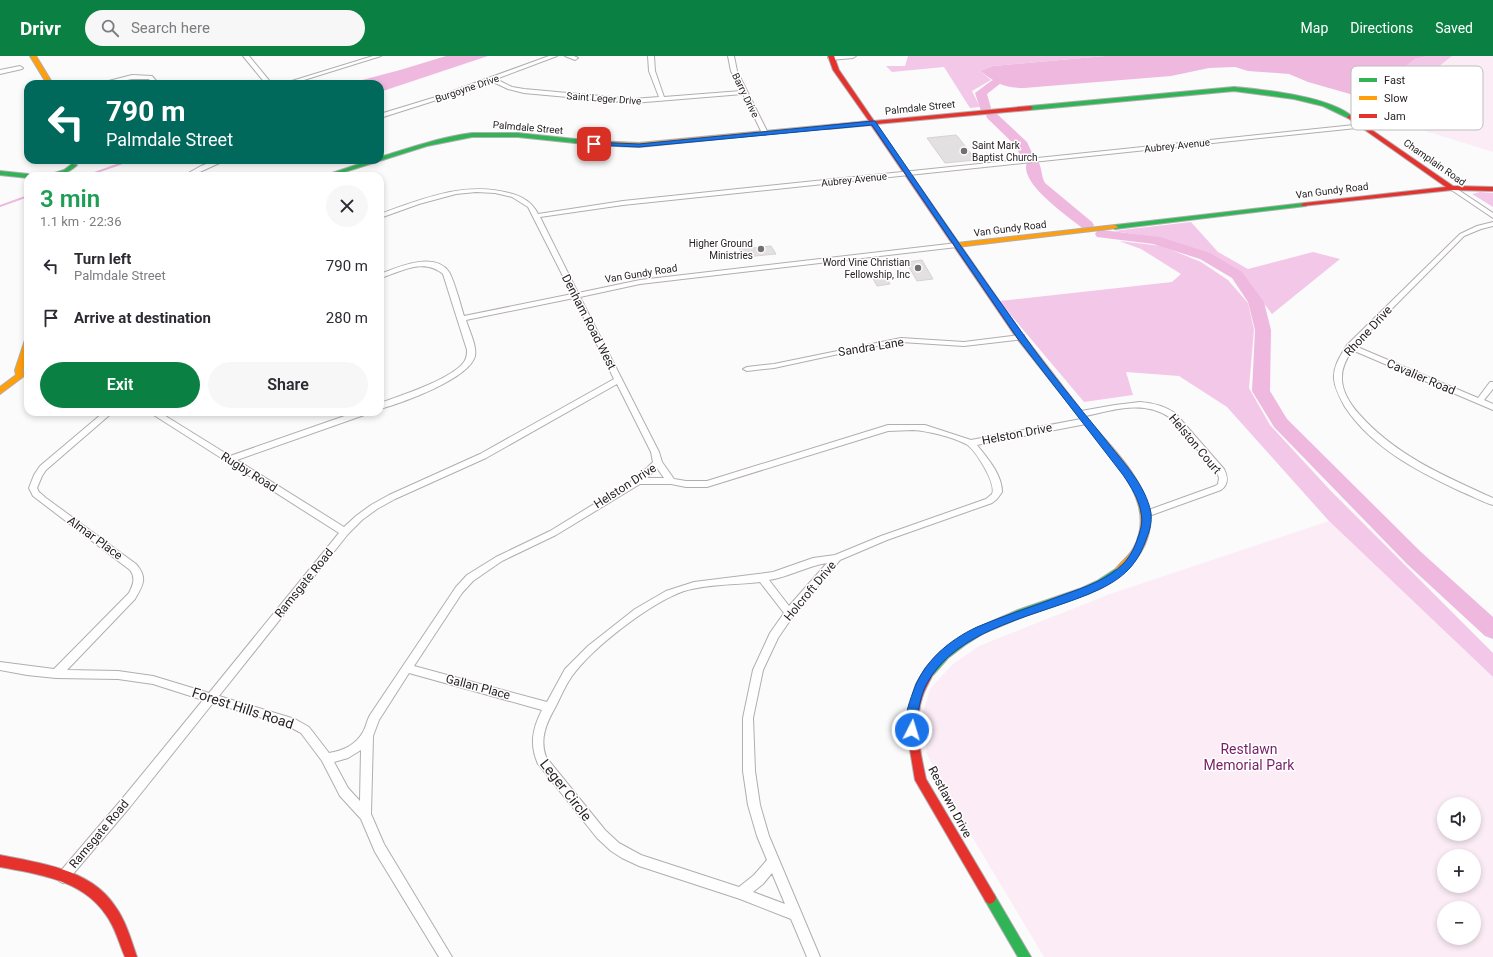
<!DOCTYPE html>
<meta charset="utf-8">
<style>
:root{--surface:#fff;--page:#f7f7f7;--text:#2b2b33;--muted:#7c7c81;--accent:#0b8043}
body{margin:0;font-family:Roboto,sans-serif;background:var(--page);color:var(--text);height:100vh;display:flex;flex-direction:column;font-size:15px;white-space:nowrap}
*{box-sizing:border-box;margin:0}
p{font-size:13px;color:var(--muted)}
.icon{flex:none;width:22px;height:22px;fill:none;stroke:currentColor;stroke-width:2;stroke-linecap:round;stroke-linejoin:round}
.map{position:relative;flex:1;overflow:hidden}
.drawer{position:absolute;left:24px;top:116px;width:360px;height:244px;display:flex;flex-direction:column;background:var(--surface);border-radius:12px;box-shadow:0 2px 6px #0003}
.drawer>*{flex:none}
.banner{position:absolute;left:24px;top:24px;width:360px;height:84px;border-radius:12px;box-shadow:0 2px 6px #0003;background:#00695c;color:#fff;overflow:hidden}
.buttons{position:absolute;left:1437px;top:741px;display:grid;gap:8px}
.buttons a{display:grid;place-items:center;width:44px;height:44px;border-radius:50%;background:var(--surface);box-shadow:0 2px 6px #0003;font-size:20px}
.pin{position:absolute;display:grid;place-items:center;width:34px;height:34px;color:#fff;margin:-17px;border-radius:8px;box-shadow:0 2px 6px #0006}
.me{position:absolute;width:44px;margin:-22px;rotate:5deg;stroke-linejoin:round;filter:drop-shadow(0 0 3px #0008)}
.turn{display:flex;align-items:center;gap:14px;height:84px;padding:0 16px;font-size:18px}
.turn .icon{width:52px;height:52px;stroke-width:2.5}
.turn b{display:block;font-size:28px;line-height:34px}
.round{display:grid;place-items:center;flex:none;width:42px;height:42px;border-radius:21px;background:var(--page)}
.head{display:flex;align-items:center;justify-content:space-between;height:68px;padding:0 16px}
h1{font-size:24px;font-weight:600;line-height:30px;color:#1e9e55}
.action{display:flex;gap:8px;margin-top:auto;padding:8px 16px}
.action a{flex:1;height:46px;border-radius:24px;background:var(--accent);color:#fff;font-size:16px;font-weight:600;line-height:46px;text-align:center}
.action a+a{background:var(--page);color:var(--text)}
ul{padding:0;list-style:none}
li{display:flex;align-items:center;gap:12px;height:52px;padding:0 16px}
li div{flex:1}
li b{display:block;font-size:15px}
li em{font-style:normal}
header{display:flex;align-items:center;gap:24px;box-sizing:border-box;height:56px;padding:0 20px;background:var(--accent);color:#fff}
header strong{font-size:19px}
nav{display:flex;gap:22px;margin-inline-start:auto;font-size:14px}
.search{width:280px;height:36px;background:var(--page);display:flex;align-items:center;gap:10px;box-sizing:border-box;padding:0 14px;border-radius:22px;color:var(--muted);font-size:15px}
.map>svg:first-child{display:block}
</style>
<header>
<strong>Drivr</strong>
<div class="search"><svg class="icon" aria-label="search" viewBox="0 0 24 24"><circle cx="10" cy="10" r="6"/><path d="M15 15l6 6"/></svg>Search here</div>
<nav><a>Map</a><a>Directions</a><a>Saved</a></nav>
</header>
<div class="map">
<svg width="1493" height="901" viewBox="0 0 1493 901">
<rect width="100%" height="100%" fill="#fcfbfc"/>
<!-- green -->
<g fill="#fbecf6" fill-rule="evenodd">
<polygon points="1452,0 1493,0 1493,96 1377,60"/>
<path d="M1329 465 1493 621V901H1044L944 734 927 698 922 661 930 633 952 609 979 590 1110 538ZM1444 748H1474V778H1444ZM1444 800H1474V830H1444ZM1444 852H1474V882H1444Z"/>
</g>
<!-- forest -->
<g fill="#f3c7e7">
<polygon points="908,0 1105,0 993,10 980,15 991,24 972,35 980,51 970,52 944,11 892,16 886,10 905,10"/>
<polygon points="1427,0 1452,0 1385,53 1357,40 1364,40 1379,26 1395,19 1415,3"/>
<polygon points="1480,136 1493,137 1493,151 1472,138"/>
<polygon points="1191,166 1218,196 1248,213 1313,196 1340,203 1272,258 1242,219 1207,197 1155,181 1113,175"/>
<polygon points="1119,185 1162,190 1201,206 1228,224 1248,247 1254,274 1249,332 1270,369 1330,434 1493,597 1493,621 1329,465 1227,351 1179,320 1126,316 1133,339 1084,346 999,245 1172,226 1181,218 1141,193"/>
</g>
<!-- water -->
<g fill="#efb8df">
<polygon points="446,0 488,0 380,36 380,28 347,28 400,14"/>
<path d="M1105 0H1427L1415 3 1395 19 1379 26 1364 40H1357L1308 26 1289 18 1248 15 1235 11 1209 12 1171 20 1024 32C1003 32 996 27 980 15L993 10Z"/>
</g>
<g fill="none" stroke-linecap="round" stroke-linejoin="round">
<!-- stream -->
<g stroke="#efb8df" stroke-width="2">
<polyline points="86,120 131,104"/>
<polyline points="0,150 28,140"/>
</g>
<!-- river -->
<g fill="#efb8df" fill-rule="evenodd">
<polygon points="995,23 999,25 1001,27 987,38 991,52 989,55 981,55 975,37 991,25"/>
<polygon points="992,56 996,57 1027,86 1034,101 1032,104 1022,104 1016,90 988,63 986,60 988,57"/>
<path d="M1033 104 1038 105C1042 111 1041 120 1045 127L1092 166 1094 169 1092 172 1087 173 1082 172C1069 161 1015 125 1028 105Z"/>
<polygon points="1102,174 1160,181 1210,197 1242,216 1264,246 1271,274 1270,335 1287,363 1421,496 1493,561 1493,583 1485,580 1407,508 1274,371 1252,335 1255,274 1248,246 1232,222 1200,203 1153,188 1097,181 1095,178 1097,175"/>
</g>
</g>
<!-- building -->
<g fill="#e3e0e2" stroke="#d6d3d5">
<polygon points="956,79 958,81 976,104 945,107 927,82"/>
<polygon points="750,185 753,192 771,190 776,198 745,201 744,198 742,199 737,187"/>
<polygon points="922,204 933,223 917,225 906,206"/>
<polygon points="885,218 890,228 877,230 871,219"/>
</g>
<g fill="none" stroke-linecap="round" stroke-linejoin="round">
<!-- street casing -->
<g stroke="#b1adb0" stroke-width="2">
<g id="street">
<polygon points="243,0 249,0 272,28 266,28"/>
<polygon points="373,0 381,0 291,28 282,28"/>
<polygon points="549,0 557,0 496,23 512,31 524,33 633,43 659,41 649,15 648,0 654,0 655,15 664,41 741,35 731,15 728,0 734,0 737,15 768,77 765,79 762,77 743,38 633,47 524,37 508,33 491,25 443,42 380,62 380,58 439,40"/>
<polygon points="565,0 574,0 578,2 575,4"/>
<polygon points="836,0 856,0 853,2 831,4 828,2"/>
<polygon points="20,10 23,12 22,13 0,18 0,14"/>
<polygon points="132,19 152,20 159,28 153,28 149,23 132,23 107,28 97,28"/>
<path d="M1364 68 1366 69V71L623 149 540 161 578 237 640 224 957 187 960 189 957 191 640 228 580 241 659 396 662 406 674 423 686 425H707L888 369H925L971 384 1086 362 1090 365 1086 368 977 389C987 402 1002 418 1002 436L997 443 992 447 887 484 840 504 793 560 778 582 763 614 753 662 755 715 760 749 769 780 820 901H807L791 863 740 843 639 810 622 802 611 795 597 782 538 708C529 688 533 672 542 654L409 617 379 664 373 680 371 758 384 788 452 901H439L375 796 361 763 340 740 322 705 301 677 288 670 213 647 130 751 67 825 63 827 59 825 57 821 59 817 122 743 203 644 153 628 118 623 56 622 27 619 0 614V606L54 613 129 537C133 529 136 522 130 514L33 440 29 432 34 419 40 410 104 356H113L46 414 42 420 37 432 39 436 46 442 136 508C148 522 143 529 135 543L67 614 118 615 153 620 209 637 339 477 149 356H159L230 400 356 356H368L367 358 237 404 344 471 356 460 371 449 389 439 480 398 614 323 574 242 466 264C469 275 477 289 475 300 469 323 402 347 380 353V347C400 340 452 323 464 306 467 302 467 298 467 294L443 218C423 201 401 216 380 222V218C398 211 435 195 449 216 454 224 461 250 464 260L572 238 528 151 512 141 495 137 476 136 456 138 419 148 380 162V158C422 143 465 125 509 137 522 140 532 146 538 158L623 145ZM617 328 651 396 653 406 635 423 550 475 496 501 467 519 456 531 370 659C367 664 366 671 363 676 356 689 342 695 329 697L309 671 295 663 219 640 348 478 362 464 377 453 395 443 486 402ZM913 374C929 375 952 381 966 388 975 393 997 428 992 438L986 443 881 480 835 499 813 502 773 516 694 526 666 535 635 553 588 590 565 613 547 646 414 610 462 537 473 525 502 505 556 479 640 428H671L686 431H707L888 375ZM657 412 664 422H647ZM827 507 789 550 769 524C789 521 807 510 827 507ZM760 526 784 557 770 577 753 614 743 662V715L748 749 757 780 767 804 754 819 739 831 641 799 619 787 605 774 546 701C539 682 547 666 556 650 561 640 565 630 572 620 593 591 650 547 684 535 708 528 735 529 760 526ZM361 694 360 745 348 732 334 706 348 702ZM772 817 785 848 753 836 763 828Z"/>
<polygon points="217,104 226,104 191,120 183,120 201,110"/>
<polygon points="1450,131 1454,131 1493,157 1493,162 1450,133"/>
<path d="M1493 166V170L1481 173 1464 180 1355 290 1478 342 1490 326H1493V333L1484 344 1493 348V354L1352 294C1347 302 1342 311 1342 320 1341 334 1350 348 1359 358 1395 399 1444 420 1493 442V449C1482 446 1472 440 1462 436 1419 416 1372 392 1345 351 1340 342 1335 333 1334 323 1333 310 1341 299 1347 289L1460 178 1477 170Z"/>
<polygon points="1021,279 1024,279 1024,283 964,290 901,286 871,291 774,312 747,315 743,313 747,311 774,308 901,282 964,286"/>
<path d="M1140 346C1154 347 1164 350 1175 357L1224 413C1228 421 1229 428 1221 434L1149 460H1143L1141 458 1143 456 1215 430 1218 428 1219 422 1217 416 1169 361C1142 343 1110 355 1081 361L1077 358 1081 355 1115 349Z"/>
</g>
</g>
<!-- fast casing -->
<g stroke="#b1adb0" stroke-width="2">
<g id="fast">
<path d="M1234 31C1265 34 1329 40 1353 61L1348 62 1323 50 1294 43 1234 35 1030 54 1027 52 1030 50Z"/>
<path d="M472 77H518L594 85 597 87 594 89 518 81H472L427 90 332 120H323L371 104H380V101C410 92 440 81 472 77Z"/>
<path d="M72 108 77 109C68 118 57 120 45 120L64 114Z"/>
<polygon points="0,115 28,118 31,120 28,120 28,122 0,119"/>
<polygon points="1304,147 1307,149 1306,150 1115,173 1112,171 1115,169"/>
<polygon points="1120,510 1123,511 1125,514 1123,517 1103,531 1088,538 1025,560 984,577 965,589 948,602 933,619 929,620 925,619 924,616 925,613 940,596 958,583 977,572 1018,554 1082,532 1097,525"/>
<polygon points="990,836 994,838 1031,901 1018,901 986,846 984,842 986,838"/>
</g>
</g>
<!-- slow casing -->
<g stroke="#b1adb0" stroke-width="2">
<g id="slow">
<polygon points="30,0 36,0 53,28 47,28"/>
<polygon points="828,69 830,70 830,72 639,91 594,89 591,87 594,85 639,87"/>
<polygon points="1115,169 1118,171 1117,172 957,191 954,189 957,187"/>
<path d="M1018 280H1024C1046 309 1069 338 1091 367 1113 393 1142 420 1149 455 1154 479 1141 501 1123 517H1117L1115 514C1120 506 1129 501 1133 493 1150 464 1136 435 1119 411L1018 284Z"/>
<polygon points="25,284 28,284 28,298 23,314 24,320 0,338 0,331 16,319 15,314"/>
</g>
</g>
<!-- jam casing -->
<g stroke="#b1adb0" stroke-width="2">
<g id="jam">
<polygon points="828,0 834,0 839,14 874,65 1030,50 1033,52 1030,54 876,68 1025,282 1024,284 1018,284 871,69 828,73 825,71 828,69 869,65 833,14"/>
<polygon points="1350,59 1453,130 1493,131 1493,135 1452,134 1302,150 1301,149 1304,147 1446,131 1348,62 1347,61"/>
<path d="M929 612 933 613 934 616C930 625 925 632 922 642 914 668 920 696 926 723L994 838 996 842 994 846 990 848 986 846 915 724 908 682V655L916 628 925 613Z"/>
<path d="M0 799C40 807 91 813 115 850 126 865 131 884 137 901H125C119 887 115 871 106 859 83 824 38 818 0 811Z"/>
</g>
</g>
<!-- street -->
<use href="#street" fill="#fffeff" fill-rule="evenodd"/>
<!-- fast -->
<use href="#fast" fill="#30b455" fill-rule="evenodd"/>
<!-- slow -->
<use href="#slow" fill="#ff9f0a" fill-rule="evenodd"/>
<!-- jam -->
<use href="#jam" fill="#e5322d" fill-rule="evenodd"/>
</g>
<!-- route -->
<path fill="#1a73e8" stroke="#114b97" d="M873 65H875C924 136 972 208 1023 278 1048 314 1077 348 1105 383 1122 405 1146 429 1151 457 1152 466 1150 474 1147 481 1138 508 1124 522 1098 534 1042 560 957 570 926 629 921 639 918 654 917 665 917 670 918 673 916 677L912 679 908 677C902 666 909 647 913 636 923 606 949 584 977 571 1005 559 1035 550 1063 539 1085 531 1107 524 1124 507 1131 499 1135 491 1138 481 1141 473 1143 465 1141 457 1139 443 1131 431 1123 419L1018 283 872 69 639 91 594 89 591 88 594 86 639 88Z"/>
<!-- markers -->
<g fill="#726e71" stroke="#fff" stroke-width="1.5">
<circle cx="964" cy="95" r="4"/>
<circle cx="761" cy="193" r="4"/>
<circle cx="918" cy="212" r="4"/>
</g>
<g text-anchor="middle" stroke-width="3" stroke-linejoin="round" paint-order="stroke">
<!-- far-street labels -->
<g font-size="10" fill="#282226" stroke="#fff">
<text transform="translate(467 32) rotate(-19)" y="4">Burgoyne Drive</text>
<text transform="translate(746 39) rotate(64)" y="4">Barry Drive</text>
<text transform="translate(604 42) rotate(4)" y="4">Saint Leger Drive</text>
<text transform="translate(920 51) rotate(-6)" y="4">Palmdale Street</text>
<text transform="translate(528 71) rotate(5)" y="4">Palmdale Street</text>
<text transform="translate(1177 89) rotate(-6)" y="4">Aubrey Avenue</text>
<text transform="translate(1435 106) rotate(35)" y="4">Champlain Road</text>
<text transform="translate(854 123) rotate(-6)" y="4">Aubrey Avenue</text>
<text transform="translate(1332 134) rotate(-7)" y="4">Van Gundy Road</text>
<text transform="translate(1010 172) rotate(-7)" y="4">Van Gundy Road</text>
<text transform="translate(641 217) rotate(-9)" y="4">Van Gundy Road</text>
</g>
<!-- far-poi labels -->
<g font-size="10" fill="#282226" stroke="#fff" text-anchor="end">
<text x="972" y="93" text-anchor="start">Saint Mark<tspan x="972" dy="12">Baptist Church</tspan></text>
<text x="753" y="191">Higher Ground<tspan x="753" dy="12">Ministries</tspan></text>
<text x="910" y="210">Word Vine Christian<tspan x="910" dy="12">Fellowship, Inc</tspan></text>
</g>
<!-- street labels -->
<g font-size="12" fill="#282226" stroke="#fff">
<text transform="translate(589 266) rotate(63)" y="4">Denham Road West</text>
<text transform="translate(1368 275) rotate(-47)" y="4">Rhone Drive</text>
<text transform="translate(871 291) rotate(-9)" y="4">Sandra Lane</text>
<text transform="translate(1421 321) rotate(23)" y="4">Cavalier Road</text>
<text transform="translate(1017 378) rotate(-11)" y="4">Helston Drive</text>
<text transform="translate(1195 388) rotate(50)" y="4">Helston Court</text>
<text transform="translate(249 416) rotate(32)" y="4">Rugby Road</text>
<text transform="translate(625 430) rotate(-33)" y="4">Helston Drive</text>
<text transform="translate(95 482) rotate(36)" y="4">Almar Place</text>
<text transform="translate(304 527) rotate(-51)" y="4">Ramsgate Road</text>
<text transform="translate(810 535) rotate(-50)" y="4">Holcroft Drive</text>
<text transform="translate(478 631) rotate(15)" y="4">Gallan Place</text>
<text transform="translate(950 746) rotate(62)" y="4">Restlawn Drive</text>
<text transform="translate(99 778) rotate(-50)" y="4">Ramsgate Road</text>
</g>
<!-- near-street labels -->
<g font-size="14" fill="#282226" stroke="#fff">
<text transform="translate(243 652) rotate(18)" y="5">Forest Hills Road</text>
<text transform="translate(566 734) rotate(52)" y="5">Leger Circle</text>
</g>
<!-- near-park labels -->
<g font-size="14" fill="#771e65" stroke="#fff">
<text x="1249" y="698">Restlawn<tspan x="1249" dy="16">Memorial Park</tspan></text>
</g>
</g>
<!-- legend -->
<rect x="1351" y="10" width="132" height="64" rx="6" fill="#fff" stroke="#bebdbe" stroke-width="1"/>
<rect x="1359" y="22" width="18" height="4" fill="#30b455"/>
<rect x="1359" y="40" width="18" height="4" fill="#ff9f0a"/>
<rect x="1359" y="58" width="18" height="4" fill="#e5322d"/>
<g font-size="11" fill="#282226">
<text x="1384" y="28">Fast</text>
<text x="1384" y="46">Slow</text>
<text x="1384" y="64">Jam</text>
</g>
</svg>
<div class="buttons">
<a><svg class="icon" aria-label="sound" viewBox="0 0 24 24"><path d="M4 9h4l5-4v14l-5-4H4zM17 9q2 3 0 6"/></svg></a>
<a>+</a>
<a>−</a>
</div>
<div class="pin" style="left:594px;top:88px;background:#d93025"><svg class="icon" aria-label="arrive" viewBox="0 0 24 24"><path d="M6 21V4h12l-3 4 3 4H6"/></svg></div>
<svg class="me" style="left:912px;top:674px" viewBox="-20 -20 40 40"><circle r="17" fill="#1a73e8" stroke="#fff" stroke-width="3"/><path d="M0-11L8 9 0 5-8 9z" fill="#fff"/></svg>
<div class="banner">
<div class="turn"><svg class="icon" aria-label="left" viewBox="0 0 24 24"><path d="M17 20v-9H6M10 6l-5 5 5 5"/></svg><div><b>790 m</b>Palmdale Street</div></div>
</div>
<section class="drawer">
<div class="head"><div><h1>3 min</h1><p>1.1 km · 22:36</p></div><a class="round"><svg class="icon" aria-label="close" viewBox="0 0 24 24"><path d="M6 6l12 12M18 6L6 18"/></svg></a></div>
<ul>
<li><svg class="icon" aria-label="left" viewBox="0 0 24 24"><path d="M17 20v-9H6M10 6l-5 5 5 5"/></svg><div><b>Turn left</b><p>Palmdale Street</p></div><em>790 m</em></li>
<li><svg class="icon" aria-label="arrive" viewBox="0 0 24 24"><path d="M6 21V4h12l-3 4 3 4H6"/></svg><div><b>Arrive at destination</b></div><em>280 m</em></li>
</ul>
<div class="action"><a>Exit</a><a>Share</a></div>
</section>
</div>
